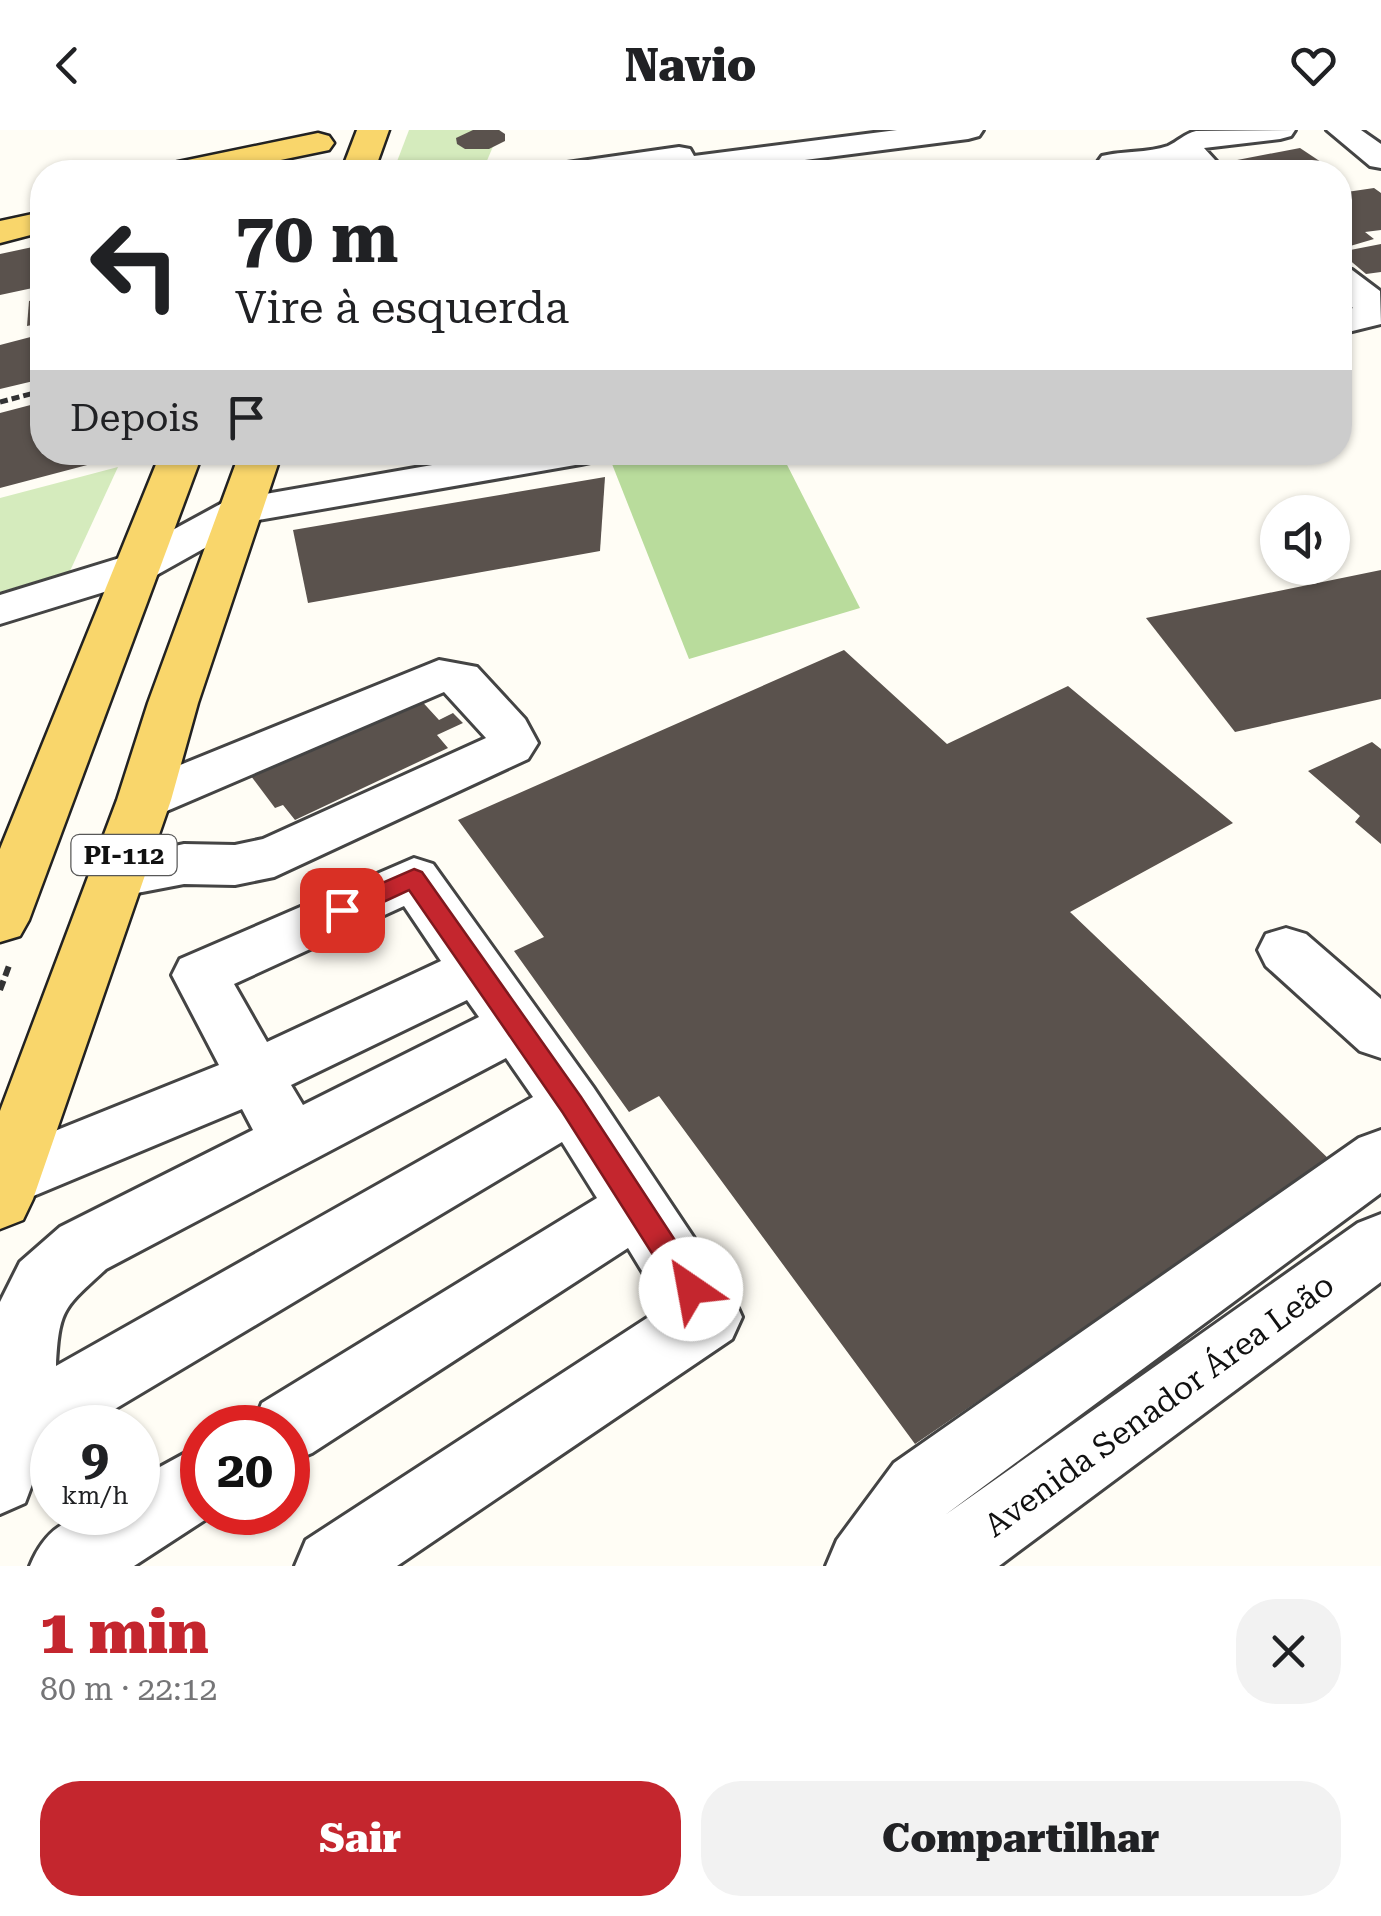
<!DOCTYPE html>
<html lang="pt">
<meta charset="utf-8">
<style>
:root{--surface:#fff;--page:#f2f2f2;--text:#202124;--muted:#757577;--accent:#c4262e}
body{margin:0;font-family:"Roboto Serif",serif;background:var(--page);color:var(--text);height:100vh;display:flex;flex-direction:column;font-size:38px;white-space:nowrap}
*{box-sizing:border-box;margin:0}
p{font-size:32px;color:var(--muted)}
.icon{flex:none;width:55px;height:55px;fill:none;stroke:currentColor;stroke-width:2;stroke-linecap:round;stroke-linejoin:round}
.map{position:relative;height:1436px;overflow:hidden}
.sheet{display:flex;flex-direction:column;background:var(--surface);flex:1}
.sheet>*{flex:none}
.top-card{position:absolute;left:30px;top:30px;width:1322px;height:305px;border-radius:40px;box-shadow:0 2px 8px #0004;background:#fff;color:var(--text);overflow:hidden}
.controls{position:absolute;left:1260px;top:365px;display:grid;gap:20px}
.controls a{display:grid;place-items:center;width:90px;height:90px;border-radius:50%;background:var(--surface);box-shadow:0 2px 8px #0004;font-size:50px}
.speed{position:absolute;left:30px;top:1275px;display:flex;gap:20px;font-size:50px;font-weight:700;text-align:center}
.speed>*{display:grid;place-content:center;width:130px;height:130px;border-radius:50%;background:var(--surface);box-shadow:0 2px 8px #0004;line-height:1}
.speed small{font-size:25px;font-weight:400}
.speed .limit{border:15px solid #d22;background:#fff;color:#111}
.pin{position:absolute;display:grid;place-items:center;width:85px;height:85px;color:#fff;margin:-42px;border-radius:20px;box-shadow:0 5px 15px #0006}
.me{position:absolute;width:110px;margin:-55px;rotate:327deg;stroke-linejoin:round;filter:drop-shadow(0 0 8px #0008)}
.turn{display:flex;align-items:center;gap:35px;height:210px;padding:0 40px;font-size:45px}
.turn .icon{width:130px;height:130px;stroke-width:2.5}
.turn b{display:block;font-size:70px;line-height:85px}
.then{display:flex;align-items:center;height:95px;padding:0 40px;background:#0003;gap:20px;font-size:38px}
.round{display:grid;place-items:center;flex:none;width:105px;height:105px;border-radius:40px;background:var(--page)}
.headline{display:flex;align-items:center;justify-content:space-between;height:170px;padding:0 40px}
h1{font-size:60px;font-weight:800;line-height:75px;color:var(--accent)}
.button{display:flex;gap:20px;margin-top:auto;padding:20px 40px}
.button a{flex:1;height:115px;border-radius:40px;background:var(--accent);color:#fff;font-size:40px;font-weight:800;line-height:115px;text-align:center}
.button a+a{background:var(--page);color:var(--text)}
header{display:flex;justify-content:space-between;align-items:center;height:130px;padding:0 40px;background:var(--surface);font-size:45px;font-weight:800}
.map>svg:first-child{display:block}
</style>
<header><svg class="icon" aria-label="back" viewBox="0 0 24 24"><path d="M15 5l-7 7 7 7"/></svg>Navio<svg class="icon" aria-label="heart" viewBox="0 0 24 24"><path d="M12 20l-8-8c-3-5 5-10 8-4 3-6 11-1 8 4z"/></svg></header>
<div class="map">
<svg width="1381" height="1436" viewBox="0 0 1381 1436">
<rect width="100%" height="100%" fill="#fffdf5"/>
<!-- green -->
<g fill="#d5ebbd">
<polygon points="409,0 500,0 483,40 393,42"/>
<polygon points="118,337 70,441 0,462 0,368"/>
</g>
<!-- forest -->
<polygon fill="#b9dc9c" points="681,323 781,323 860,478 689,529 612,334"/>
<!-- building -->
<g fill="#5a524d">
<polygon points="473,0 499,0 505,4 505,11 489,19 465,19 457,14 456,8"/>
<polygon points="1300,18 1333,40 1248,42 1232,31"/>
<polygon points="1374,58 1381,63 1381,100 1365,102 1374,109 1340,119 1340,63"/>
<polygon points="1381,114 1381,142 1366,144 1340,122"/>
<polygon points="42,115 42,156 0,165 0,124"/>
<polygon points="42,168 42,193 27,196 29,171"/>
<polygon points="42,204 42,249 0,259 0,215"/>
<polygon points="42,272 42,322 94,322 91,334 0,358 0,283"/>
<polygon points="605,347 600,421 308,473 293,400"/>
<polygon points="1381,440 1381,569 1235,602 1146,488"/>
<polygon points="844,520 947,614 1068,556 1233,693 1070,782 1331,1031 915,1314 659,966 629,982 514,821 544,807 458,690"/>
<polygon points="417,566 439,590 453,583 463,593 437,605 448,618 295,690 283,675 275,678 248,642"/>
<polygon points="1372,612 1381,619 1381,714 1355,692 1360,686 1308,641"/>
</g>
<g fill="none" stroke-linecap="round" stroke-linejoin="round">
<!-- minor casing -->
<g stroke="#444" stroke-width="6">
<g id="minor">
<polygon points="897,0 983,0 979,6 968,9 712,42 551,42 556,35 567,33 679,17 690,19 694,26"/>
<path d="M1295 0 1291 6 1280 9 1204 18 1226 42H1194L1183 32 1113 42 1102 40 1097 33 1102 26C1122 21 1148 23 1168 16 1177 12 1184 4 1196 1Z"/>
<polygon points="1327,0 1361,0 1381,14 1381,38 1370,36"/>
<polygon points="1340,137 1352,140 1380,161 1381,194 1340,204 1340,182 1353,178 1340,165"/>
<polygon points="507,322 601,322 595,331 581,334 253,391 153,447 0,494 0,465 123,427 226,371"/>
<polygon points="439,530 477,537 525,589 538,613 528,629 274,747 235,755 184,754 116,767 97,761 89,747 97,733 184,714 235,715 263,709 486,608 444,562 162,683 144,688 126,683 118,670 126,657"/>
<path d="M414 728 433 734 593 957 732 1165 742 1187 732 1209 397 1436H295L306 1410 664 1177 628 1118 312 1323 288 1333V1298H252L262 1273 597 1068 562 1012 83 1298H52V1316L45 1320 25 1373 0 1384V1172L20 1132 60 1097 253 1000 242 979 7 1077 0 1074V1023L219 935 172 845 180 829ZM404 776 441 831 267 912 234 854ZM467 870 479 887 303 975 291 955ZM506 928 533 967 56 1236C59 1178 64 1178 106 1139Z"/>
<polygon points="1286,798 1306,804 1381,869 1381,928 1360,921 1266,836 1258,820 1266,804"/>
<polygon points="1381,1000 1381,1063 945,1385 1358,1093 1381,1084 1381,1152 999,1436 826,1436 837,1410 894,1333 1359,1008"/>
<path d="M202 1314V1382H217L134 1436H30C51 1384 87 1382 138 1382V1349Z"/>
</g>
</g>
<!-- major casing -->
<g stroke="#222" stroke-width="5">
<g id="major">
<polygon points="357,0 389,0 374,42 341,42"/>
<polygon points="318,3 329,6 334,13 329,20 223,42 161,42 166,35 178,32"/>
<polygon points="42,82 42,102 0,113 0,91"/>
<polygon points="161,322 203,322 29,790 20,806 0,812 0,719"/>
<polygon points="240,322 282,322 198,573 171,670 33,1069 23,1090 0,1099 0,981 117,670 148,573"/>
</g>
</g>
<!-- path-far1 -->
<polyline stroke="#333" stroke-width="5" stroke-dasharray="8 4" stroke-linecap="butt" points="0,272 42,261"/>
<!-- path -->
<polyline stroke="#333" stroke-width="6" stroke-dasharray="10 5" stroke-linecap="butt" points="0,860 10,833"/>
<!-- minor -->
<use href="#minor" fill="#fff" fill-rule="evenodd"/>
<!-- major -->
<use href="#major" fill="#f9d66b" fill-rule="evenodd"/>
</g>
<!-- route -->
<polygon fill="#c4262e" stroke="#7f191e" stroke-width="2.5" points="414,739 422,742 581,967 701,1150 705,1159 701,1169 691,1173 681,1169 563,983 409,760 351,787 334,787 330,780 334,774"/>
<g text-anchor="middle" stroke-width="10" stroke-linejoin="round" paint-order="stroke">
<!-- shield labels -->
<rect fill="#fff" stroke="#585858" stroke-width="2.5" x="71.5" y="705" width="105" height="40" rx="8"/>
<g font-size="25" font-weight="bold" fill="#111">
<text x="124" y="734">PI-112</text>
</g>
<!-- near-street labels -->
<g font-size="32" fill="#111" stroke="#fff">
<text transform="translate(1159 1275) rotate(-36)" y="11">Avenida Senador Área Leão</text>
</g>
</g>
</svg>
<div class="controls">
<a><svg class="icon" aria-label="sound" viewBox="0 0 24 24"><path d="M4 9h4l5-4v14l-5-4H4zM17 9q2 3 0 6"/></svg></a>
</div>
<div class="speed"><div>9<small>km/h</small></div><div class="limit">20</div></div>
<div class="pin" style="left:342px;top:780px;background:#d93025"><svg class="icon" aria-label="arrive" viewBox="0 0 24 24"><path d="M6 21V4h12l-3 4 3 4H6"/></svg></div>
<svg class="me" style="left:691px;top:1159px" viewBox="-20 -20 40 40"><circle r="19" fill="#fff"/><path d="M0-13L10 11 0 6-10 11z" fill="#c4262e"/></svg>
<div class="top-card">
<div class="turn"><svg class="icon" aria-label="left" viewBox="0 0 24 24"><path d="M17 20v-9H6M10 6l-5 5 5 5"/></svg><div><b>70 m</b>Vire à esquerda</div></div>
<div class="then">Depois<svg class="icon" aria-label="arrive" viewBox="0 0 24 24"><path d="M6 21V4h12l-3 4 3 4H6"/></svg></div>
</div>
</div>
<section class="sheet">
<div class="headline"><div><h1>1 min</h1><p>80 m · 22:12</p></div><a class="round"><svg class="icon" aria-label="close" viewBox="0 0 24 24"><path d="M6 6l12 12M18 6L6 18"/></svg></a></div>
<div class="button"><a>Sair</a><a>Compartilhar</a></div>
</section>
